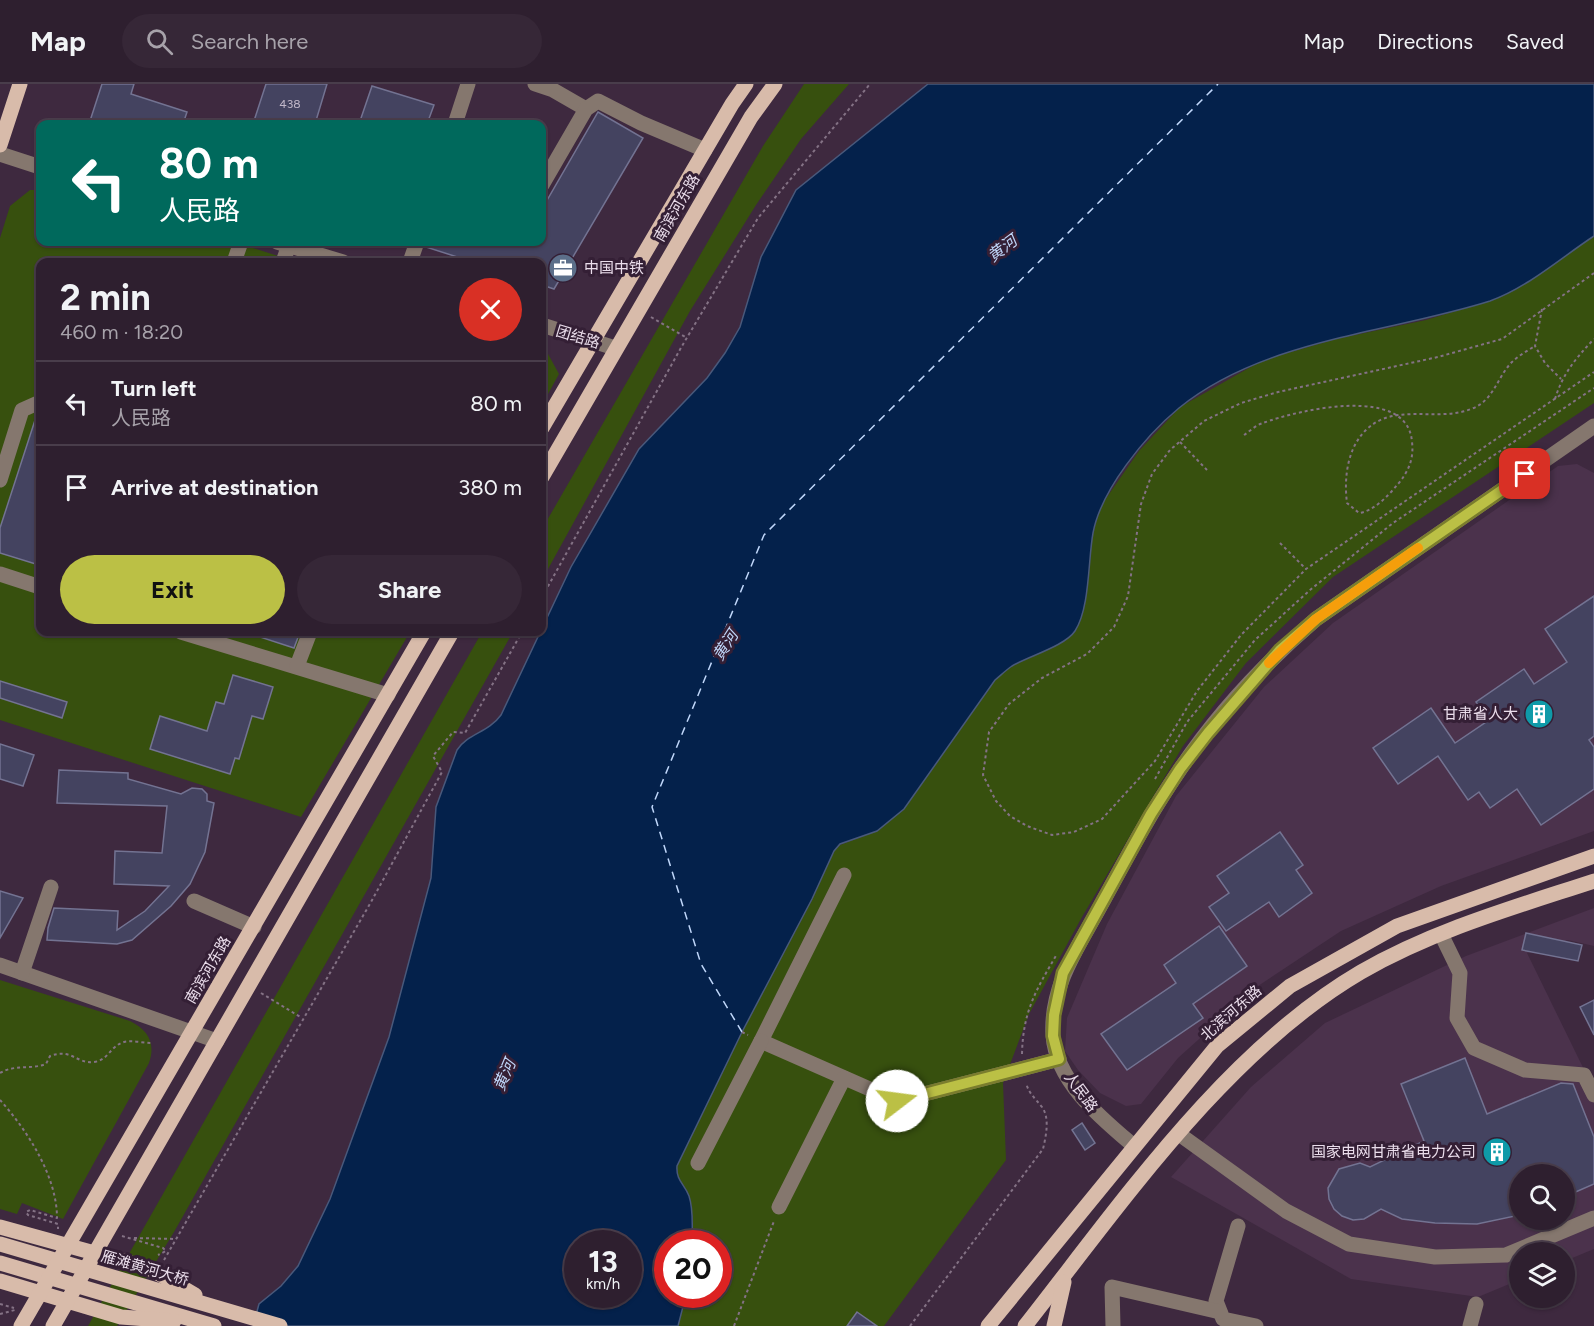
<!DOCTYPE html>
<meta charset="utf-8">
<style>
:root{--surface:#2e1f2f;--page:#362737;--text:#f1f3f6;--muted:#a7a2aa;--line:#493d4b;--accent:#bbc045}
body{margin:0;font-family:Figtree,"Noto Sans SC",sans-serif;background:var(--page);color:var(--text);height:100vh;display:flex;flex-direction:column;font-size:22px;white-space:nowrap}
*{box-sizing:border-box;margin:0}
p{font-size:20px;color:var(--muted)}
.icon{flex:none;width:33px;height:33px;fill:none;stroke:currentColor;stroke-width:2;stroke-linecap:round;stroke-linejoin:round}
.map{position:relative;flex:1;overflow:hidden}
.side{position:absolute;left:36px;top:174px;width:510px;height:378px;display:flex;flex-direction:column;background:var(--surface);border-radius:12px;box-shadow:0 2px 4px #0004,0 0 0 2px var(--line)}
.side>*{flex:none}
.hud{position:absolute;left:36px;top:36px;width:510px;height:126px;border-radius:12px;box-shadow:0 2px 4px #0004,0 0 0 2px var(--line);background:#00695c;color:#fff;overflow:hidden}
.fabs{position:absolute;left:1509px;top:1080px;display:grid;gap:12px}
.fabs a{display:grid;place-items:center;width:66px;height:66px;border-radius:50%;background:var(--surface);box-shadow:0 2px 4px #0004,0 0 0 2px var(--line);font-size:30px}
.speed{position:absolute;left:564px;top:1146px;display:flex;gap:12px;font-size:30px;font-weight:700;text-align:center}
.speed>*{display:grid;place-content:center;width:78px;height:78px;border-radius:50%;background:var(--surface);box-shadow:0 2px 4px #0004,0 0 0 2px var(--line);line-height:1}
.speed small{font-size:15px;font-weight:400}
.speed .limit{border:9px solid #d22;background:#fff;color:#111}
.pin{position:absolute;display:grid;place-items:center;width:51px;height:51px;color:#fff;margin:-26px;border-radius:12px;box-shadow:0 3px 9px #0006}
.me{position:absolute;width:66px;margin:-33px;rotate:75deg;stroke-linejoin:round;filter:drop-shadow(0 0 4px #0008)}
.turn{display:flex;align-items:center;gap:21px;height:126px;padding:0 24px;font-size:27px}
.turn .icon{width:78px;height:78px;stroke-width:2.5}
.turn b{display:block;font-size:42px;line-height:51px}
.round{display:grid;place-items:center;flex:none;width:63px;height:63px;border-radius:32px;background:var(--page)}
.head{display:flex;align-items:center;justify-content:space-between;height:102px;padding:0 24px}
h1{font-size:36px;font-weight:700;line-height:45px}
.primary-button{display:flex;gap:12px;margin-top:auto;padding:12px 24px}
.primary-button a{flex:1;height:69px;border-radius:36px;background:var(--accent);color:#111;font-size:24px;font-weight:700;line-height:69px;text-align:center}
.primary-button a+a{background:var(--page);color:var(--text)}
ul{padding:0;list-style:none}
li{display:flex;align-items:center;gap:18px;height:84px;padding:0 24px;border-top:2px solid var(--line)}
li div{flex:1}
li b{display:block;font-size:22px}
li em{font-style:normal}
header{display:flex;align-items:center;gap:36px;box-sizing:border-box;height:84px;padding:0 30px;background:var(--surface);border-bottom:2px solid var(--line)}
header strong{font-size:28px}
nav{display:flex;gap:33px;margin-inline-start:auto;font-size:21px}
.search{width:420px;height:54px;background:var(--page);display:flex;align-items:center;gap:15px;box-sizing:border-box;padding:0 21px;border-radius:33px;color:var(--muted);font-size:22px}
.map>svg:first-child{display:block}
</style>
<header>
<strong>Map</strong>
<div class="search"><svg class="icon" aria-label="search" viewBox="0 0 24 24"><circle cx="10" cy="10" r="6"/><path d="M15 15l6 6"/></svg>Search here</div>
<nav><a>Map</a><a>Directions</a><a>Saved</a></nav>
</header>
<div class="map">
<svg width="1594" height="1242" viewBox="0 0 1594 1242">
<rect width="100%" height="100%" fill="#3e293f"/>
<!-- built -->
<g fill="#4b324c" fill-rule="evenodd">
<polygon points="1577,380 1594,389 1594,747 1441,802 1341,847 1258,902 1178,974 1141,1020 1126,1022 1100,1009 1078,986 1065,967 1067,934 1107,840 1176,712 1264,603 1333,539 1558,382"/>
<path d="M1594 824V862L1568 856 1527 869 1594 1006V1165L1565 1177 1564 1168H1520L1519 1196 1478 1213 1351 1195 1171 1093 1251 1003 1325 939 1466 872ZM1520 1090H1564V1136H1520Z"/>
</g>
<!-- green -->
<g fill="#37500e">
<polygon points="804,0 849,0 801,55 756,121 690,227 542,496 542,445 763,62"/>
<polygon points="30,106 40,106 40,158 234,158 297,178 40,178 40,548 410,548 301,733 0,636 0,154 10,122"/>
<path d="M1594 152V319L1333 493 1246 579 1183 662 1082 833 1029 930 1003 999 1006 1076 884 1242H678L686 1211 718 1210V1160L692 1159C692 1142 693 1124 686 1108 681 1097 676 1095 677 1082L742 948 812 815 834 767 840 761 877 747 904 725 995 596 1010 583 1065 557 1100 423 1139 367 1180 323 1263 276 1336 255 1426 236 1492 216 1513 206Z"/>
<polygon points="542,259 559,290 542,321"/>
<polygon points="482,548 513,548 174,1148 117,1242 88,1242"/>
<path d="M0 896 130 937C148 946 156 959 149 979L63 1135 22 1119 17 1130 0 1125Z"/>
</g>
<!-- water -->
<path fill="#04214b" stroke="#49597b" stroke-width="1.5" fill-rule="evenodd" d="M928 0H1594V152C1562 173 1527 204 1490 217 1389 249 1264 255 1179 324 1145 352 1101 406 1093 449 1088 476 1090 524 1075 547 1065 562 1029 572 1012 582 1006 586 1000 592 995 596L904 725 877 747 840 760 834 767 812 815 742 948 677 1082C676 1097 684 1099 689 1112 694 1127 692 1144 692 1159L668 1160V1210L686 1211 678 1242H253L259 1220 281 1202 298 1182 330 1115 389 953 431 794 436 723 457 666C468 649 488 649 501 631L571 483 639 365 707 294 725 269 740 243 761 173 796 106ZM578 1160H628V1210H578Z"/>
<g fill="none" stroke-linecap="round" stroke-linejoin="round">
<!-- ferry -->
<polyline stroke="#c0d7fa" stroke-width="1.5" stroke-dasharray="8 6" stroke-linecap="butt" points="742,948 701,880 652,723 764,451 1218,0"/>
</g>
<!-- building -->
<g fill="#444360" stroke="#737392" stroke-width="1.5">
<polygon points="102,0 134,0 131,10 187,28 183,40 89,40"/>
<polygon points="266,0 327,0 315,40 253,40"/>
<polygon points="372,2 434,21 427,40 359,40"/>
<polygon points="598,28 643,54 554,205 542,201 542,178 473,178 426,163 427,158 542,158 542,125"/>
<polygon points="40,328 40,475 39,481 0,469 0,444 37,330"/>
<polygon points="1594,512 1594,652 1589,656 1594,663 1594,705 1541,741 1517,705 1490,724 1479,708 1468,716 1438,672 1398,700 1373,664 1431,624 1455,659 1489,636 1476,618 1524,585 1534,600 1567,578 1545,545"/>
<polygon points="251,548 300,548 294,564 251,550"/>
<polygon points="233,591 273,603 263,635 252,632 239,675 235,674 230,690 150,665 160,632 207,647 216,618 224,620"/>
<polygon points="0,597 67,618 62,634 0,614"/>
<polygon points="0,660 34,671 23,702 0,695"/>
<polygon points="59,686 128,689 128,695 181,710 192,704 202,705 207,710 207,717 214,719 205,768 190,800 171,822 132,856 117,860 47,856 48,844 54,824 118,827 117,846 145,827 169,802 114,800 115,767 162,769 167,722 57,719"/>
<polygon points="1280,748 1303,781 1296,786 1312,809 1279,833 1269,818 1226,847 1209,823 1229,809 1217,792"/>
<polygon points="0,807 23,814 0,854"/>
<polygon points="1219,842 1247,882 1193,920 1203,934 1127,986 1101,950 1176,899 1164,881"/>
<polygon points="1526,849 1582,861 1578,877 1522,866"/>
<polygon points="1594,916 1594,951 1580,923"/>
<polygon points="1465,974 1487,1030 1561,999 1573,1000 1594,1053 1594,1100 1564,1113 1564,1090 1520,1090 1520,1131 1477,1140 1435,1139 1402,1135 1381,1125 1364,1135 1353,1136 1342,1132 1334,1125 1329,1115 1328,1104 1339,1085 1360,1079 1370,1083 1424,1057 1401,1000"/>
<polygon points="1082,1039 1095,1059 1085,1066 1072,1046"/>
<polygon points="857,1228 877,1242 847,1242"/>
</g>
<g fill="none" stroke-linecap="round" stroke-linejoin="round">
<!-- path -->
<g stroke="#847285" stroke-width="2" stroke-dasharray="3 3" stroke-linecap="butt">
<polyline points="1594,189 1502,255 1438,273 1278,308 1241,319 1204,337 1170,366 1152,390 1141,420 1128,512 1114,543 1087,570 1042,594 1009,620 989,648 983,691 996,717 1010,732 1027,742 1052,751 1074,748 1102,735 1155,677 1197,607 1241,551 1306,485 1594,288"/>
<polyline points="1542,225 1535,262 1545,279 1561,295"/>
<polyline points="651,233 687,254"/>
<path d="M1555 315C1563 289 1576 274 1594 255"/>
<path d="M1244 351C1250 347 1256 341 1263 339 1298 326 1408 300 1412 358 1414 374 1409 387 1398 400 1388 412 1374 427 1359 429L1347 419C1342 380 1354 337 1398 331 1422 328 1448 334 1471 325 1494 317 1497 293 1512 278 1518 272 1527 267 1535 262"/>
<polyline points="1180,358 1207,386"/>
<polyline points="1280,459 1306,485"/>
<polyline points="542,513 682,262 758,134 870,0"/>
<polyline points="1155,695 1187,638 1255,556 1310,506 1393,439 1594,304"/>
<polyline points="261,909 302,934"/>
<polyline points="742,948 748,951"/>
<path d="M1022 970C1023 927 1036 906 1057 870"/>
<path d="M0 989C15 980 30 986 46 980L50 972C72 964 76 980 94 978 109 976 110 962 124 958 132 956 143 959 152 959"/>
<path d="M0 1016C27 1046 57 1092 57 1134L30 1126 26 1128 28 1131 58 1140V1145"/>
<polyline points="122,1152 163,1164 166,1167 158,1171"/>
<polyline points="134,1154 176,1155"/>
<polyline points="164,1176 371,818 442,688 433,672 453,648 465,649 522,548"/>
<polyline points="0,1220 14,1224"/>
<polyline points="0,1230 15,1226"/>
<polyline points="734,1242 774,1137"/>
<path d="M910 1242 1043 1065C1046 1052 1050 1034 1042 1023 1035 1014 1029 1010 1026 999"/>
</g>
<!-- minor -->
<g stroke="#85776e" stroke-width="15">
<polyline points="535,0 553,6 586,25"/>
<polyline points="455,40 468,0"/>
<polyline points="0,70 40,83"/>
<polyline points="542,101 586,25 598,17 641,39 705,66"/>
<polyline points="277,158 343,178"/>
<polyline points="234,178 241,158"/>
<polyline points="283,178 289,161"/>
<polyline points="410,178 417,158"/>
<polyline points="542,241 615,264"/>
<polyline points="0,396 22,326 40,318"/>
<polyline points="0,490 40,503"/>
<polyline points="181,548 388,611"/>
<polyline points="297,582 310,548"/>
<polyline points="844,791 761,957 897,1017 1059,975"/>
<polyline points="194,817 254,843"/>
<polyline points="1441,850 1460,889 1457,934 1474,964 1525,986 1584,991 1594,1011"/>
<polyline points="0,881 217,957"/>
<polyline points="22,889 51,803"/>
<polyline points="1179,1050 1286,1127 1349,1160 1435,1173 1506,1171 1594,1134"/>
<path d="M1134 1062C1101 1034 1056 998 1053 951 1050 901 1079 862 1101 821 1126 775 1150 729 1179 687 1216 631 1265 579 1316 535L1594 342"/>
<polyline points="698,1079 761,957"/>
<polyline points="779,1123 844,994"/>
<polyline points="1238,1142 1216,1217 1223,1235 1256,1242"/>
<polyline points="1113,1242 1112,1203 1220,1228"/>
<polyline points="1470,1242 1476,1220"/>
</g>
<!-- major -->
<g stroke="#d8bbaa" stroke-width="15">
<polyline points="0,61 20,0"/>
<polyline points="542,344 732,20 746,0"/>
<polyline points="542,393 751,33 775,0"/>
<polyline points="0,1143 149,1184 195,1211"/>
<polyline points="0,1160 280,1242"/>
<polyline points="0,1179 214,1242"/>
<polyline points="0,1197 121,1233 174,1237"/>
<polyline points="21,1242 424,548"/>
<polyline points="53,1242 452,548"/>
<polyline points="988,1242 1217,962 1290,902 1397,842 1594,772"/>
<path d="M1025 1242C1121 1120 1226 967 1361 888 1434 846 1515 823 1594 797"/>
<polyline points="1054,1242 1064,1198"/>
</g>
</g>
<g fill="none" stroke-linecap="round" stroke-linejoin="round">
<!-- route casing -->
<g stroke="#7a7d2d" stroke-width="15">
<polyline id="route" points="897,1017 1059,975 1053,952 1054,931 1063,889 1151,730 1180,685 1208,649 1280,566 1316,535 1525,390"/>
</g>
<!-- route -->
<use href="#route" stroke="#bbc045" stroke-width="10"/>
<!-- slow -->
<polyline stroke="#f59e0b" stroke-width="10" points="1269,579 1316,535 1418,464"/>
</g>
<!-- icons -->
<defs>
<g id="office-disc" transform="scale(1.5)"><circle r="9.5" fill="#5c6f8a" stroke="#341f35"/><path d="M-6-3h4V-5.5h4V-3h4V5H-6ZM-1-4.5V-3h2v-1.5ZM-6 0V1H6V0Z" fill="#fff"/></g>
<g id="building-disc" transform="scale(1.5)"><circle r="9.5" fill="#0f9aa8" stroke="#341f35"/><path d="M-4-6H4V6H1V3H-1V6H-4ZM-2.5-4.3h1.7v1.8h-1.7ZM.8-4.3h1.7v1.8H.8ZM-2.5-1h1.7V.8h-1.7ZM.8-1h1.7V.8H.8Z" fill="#fff"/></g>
</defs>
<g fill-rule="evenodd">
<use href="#office-disc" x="563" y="184"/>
<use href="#building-disc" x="1539" y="630"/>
<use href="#building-disc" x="1497" y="1068"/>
</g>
<g text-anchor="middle" stroke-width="6" stroke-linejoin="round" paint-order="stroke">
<!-- number labels -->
<g font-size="12" fill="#c0b6c8">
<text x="290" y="24">438</text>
</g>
<!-- street labels -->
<g font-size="15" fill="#eaddeb" stroke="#341f35">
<text transform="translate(677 124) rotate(-60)" y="5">南滨河东路</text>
<text transform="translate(578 253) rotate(17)" y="5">团结路</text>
<text transform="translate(208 886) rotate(-60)" y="5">南滨河东路</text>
<text transform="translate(1231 929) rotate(-41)" y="5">北滨河东路</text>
<text transform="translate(1081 1008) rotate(54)" y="5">人民路</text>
<text transform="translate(145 1184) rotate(16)" y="5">雁滩黄河大桥</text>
</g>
<!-- poi labels -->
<g font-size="15" fill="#eaddeb" stroke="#341f35" text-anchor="end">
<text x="584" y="189" text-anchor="start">中国中铁</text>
<text x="1518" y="635">甘肃省人大</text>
<text x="1476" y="1073">国家电网甘肃省电力公司</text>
</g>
<!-- water labels -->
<g font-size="16" font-style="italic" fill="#c0d7fa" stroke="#341f35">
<text transform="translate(1002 164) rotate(-37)" y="6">黄河</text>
<text transform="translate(725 561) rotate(-57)" y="6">黄河</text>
<text transform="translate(504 991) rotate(-67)" y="6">黄河</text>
</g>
</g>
</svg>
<div class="fabs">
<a><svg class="icon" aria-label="search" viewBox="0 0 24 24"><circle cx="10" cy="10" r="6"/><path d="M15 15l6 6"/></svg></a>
<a><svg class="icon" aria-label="layers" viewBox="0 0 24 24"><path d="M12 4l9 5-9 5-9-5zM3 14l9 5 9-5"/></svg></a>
</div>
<div class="speed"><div>13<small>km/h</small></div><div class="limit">20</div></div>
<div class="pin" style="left:1525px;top:390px;background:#d93025"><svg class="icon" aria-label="arrive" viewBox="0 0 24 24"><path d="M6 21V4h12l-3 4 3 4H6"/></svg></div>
<svg class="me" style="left:897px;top:1017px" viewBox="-20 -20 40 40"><circle r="19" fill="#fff"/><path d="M0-13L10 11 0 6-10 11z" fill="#bbc045"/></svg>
<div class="hud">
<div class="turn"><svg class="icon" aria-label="left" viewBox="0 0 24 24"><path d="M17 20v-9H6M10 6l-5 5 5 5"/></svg><div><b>80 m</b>人民路</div></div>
</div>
<section class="side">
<div class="head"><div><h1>2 min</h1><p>460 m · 18:20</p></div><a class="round" style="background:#d93025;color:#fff"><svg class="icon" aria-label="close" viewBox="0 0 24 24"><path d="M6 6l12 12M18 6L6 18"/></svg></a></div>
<ul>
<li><svg class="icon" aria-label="left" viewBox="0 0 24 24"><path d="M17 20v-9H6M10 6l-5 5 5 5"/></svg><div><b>Turn left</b><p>人民路</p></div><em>80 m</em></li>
<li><svg class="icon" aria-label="arrive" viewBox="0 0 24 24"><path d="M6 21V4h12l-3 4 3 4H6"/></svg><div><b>Arrive at destination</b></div><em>380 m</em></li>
</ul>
<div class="primary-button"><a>Exit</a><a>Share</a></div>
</section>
</div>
